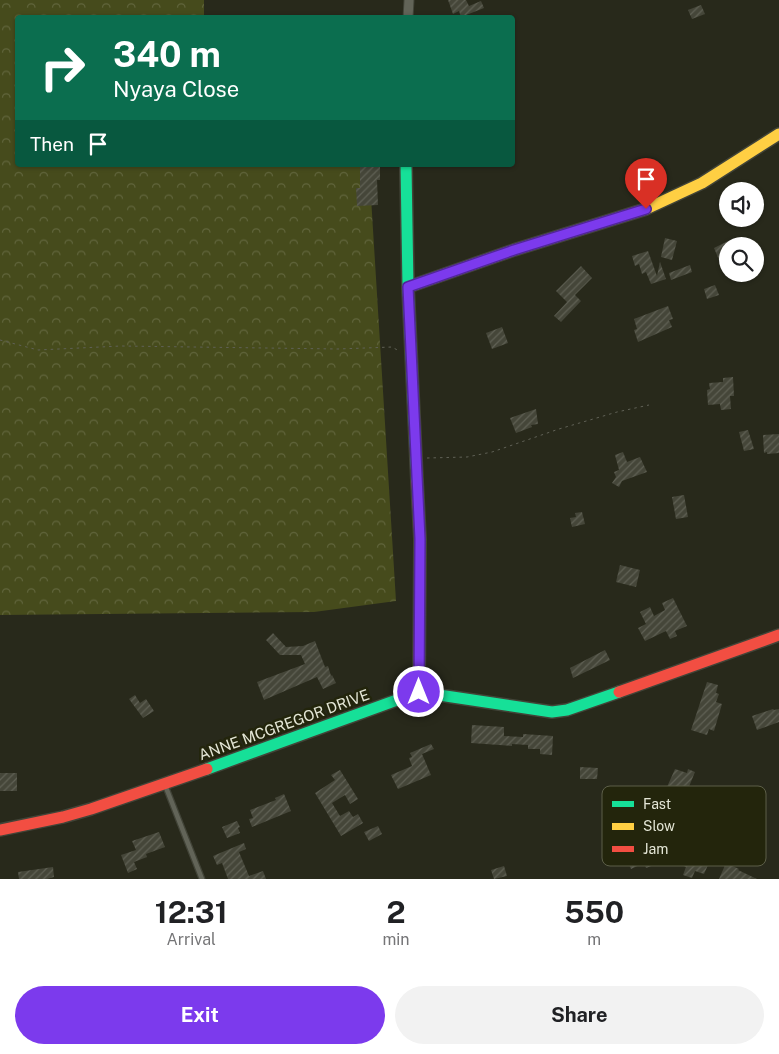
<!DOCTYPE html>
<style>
:root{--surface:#fff;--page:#f2f2f2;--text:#202124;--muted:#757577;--accent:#7c3aed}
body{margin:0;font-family:"Public Sans",sans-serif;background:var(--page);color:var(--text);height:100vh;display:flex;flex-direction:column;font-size:19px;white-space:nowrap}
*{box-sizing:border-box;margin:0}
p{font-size:16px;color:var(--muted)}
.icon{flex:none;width:28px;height:28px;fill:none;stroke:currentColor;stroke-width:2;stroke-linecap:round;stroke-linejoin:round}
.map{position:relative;height:879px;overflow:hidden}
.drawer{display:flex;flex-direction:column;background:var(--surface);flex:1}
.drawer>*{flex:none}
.guide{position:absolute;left:15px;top:15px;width:500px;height:152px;border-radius:5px;box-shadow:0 1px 4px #0004;background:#0b6e4f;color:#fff;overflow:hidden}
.tools{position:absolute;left:719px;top:182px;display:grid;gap:10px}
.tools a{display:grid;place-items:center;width:45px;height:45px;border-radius:50%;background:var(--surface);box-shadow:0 1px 4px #0004;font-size:25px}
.pin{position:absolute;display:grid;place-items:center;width:42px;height:42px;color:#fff;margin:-51px -21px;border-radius:50% 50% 50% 0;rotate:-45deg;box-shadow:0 0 5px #0007}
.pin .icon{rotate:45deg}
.me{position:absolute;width:55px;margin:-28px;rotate:0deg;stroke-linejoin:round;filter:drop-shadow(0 0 4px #0008)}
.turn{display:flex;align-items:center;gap:18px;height:105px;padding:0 15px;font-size:22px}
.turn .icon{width:65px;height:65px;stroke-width:2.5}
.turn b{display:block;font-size:35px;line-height:42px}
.then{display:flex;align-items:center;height:48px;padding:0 15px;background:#0003;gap:10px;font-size:19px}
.eta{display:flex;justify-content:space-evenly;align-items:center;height:85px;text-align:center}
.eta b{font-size:30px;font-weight:700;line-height:35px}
.primary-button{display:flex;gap:10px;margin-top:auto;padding:10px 15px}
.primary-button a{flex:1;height:58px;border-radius:30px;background:var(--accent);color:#fff;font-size:20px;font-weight:700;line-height:58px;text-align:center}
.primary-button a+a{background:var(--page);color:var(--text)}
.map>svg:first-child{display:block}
</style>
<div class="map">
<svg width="779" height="879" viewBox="0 0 779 879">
<defs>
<pattern id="forest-crowns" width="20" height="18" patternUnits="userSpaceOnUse" patternTransform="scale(1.25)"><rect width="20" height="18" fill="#464b1c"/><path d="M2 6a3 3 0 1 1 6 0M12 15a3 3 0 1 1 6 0" fill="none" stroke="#61653c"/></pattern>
<pattern id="building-hatch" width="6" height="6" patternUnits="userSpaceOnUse" patternTransform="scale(1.25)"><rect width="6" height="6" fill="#454639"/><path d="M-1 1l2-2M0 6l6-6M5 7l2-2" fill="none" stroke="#606155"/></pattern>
</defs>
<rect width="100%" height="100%" fill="#28291b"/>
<!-- forest -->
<polygon fill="url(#forest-crowns)" points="0,0 204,0 204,17 18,18 18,165 369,165 396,601 314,612 0,615"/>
<!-- building -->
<g fill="url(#building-hatch)">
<polygon points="448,0 466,0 469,6 481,1 484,8 461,17 459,11 453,14"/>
<polygon points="701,5 705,14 692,19 688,10"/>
<polygon points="368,165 380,165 380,180 377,180 378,205 357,206 356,188 360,188 360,167 368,167"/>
<polygon points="665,238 677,241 672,260 661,257"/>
<polygon points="728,241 728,256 719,260 714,248"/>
<polygon points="648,251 657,276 660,262 666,279 651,284 646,272 642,274 639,264 635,266 632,256"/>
<polygon points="690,265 692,272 671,280 669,273"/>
<polygon points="581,266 592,278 575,295 581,301 561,322 554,316 567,302 556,291"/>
<polygon points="715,285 719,295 707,299 704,289"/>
<polygon points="668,306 673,319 669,320 672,327 638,342 634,330 637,329 634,319"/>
<polygon points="502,327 508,343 492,349 486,333"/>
<polygon points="733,377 734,396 730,396 731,409 721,410 720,404 708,405 707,390 710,389 709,383 723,382 723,378"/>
<polygon points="536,409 538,424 531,425 532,427 516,433 510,418"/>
<polygon points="748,430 754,449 744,451 739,432"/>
<polygon points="779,434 779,453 767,454 767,452 764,453 763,435"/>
<polygon points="623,452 627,462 640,457 647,472 622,481 619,487 612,483 616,477 614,472 619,470 615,455"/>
<polygon points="684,495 688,517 676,519 672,497"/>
<polygon points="582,512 585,524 572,527 570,518 576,517 575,513"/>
<polygon points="620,565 640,570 636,587 616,582"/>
<polygon points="673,598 687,626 675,631 677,636 670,639 666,631 645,641 638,628 646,624 640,612 650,607 654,616 665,610 662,603"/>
<polygon points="273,633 286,647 303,646 315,641 325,667 328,666 331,676 332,675 336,683 323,689 317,677 264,700 257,682 305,664 301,655 280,655 266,640"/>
<polygon points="605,650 610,660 573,678 570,668"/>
<polygon points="707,682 718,685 716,693 719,694 716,702 722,704 714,731 709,729 707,735 691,730"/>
<polygon points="135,695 140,703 146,699 154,711 143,718 129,699"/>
<polygon points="773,709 774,710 779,709 779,722 757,730 752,716"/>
<polygon points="472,725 504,727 504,736 523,737 523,734 553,736 552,755 540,754 540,749 528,749 528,745 512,744 512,746 471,743"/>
<polygon points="431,744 434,749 422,754 431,775 398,789 391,775 412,766 409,758 412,757 410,753"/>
<polygon points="580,767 598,768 597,779 580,779"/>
<polygon points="675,769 687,773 688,769 695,772 686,794 678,790 676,796 668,793 670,788 667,787"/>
<polygon points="340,770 358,799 350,804 345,795 332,803 340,816 349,811 353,817 358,814 363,823 341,836 315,793 335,780 331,775"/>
<rect x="0" y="773" width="17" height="18"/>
<polygon points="284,794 291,811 252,827 249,819 253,818 250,810 276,800 275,798"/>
<polygon points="237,821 240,827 238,828 240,833 227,838 222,827"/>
<polygon points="378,826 382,834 369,841 364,832"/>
<polygon points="159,832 165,847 146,854 147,857 134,862 137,869 128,873 121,855 136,850 132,841"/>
<polygon points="654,836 665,861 646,868 644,863 631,869 622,849"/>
<polygon points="244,843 246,849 239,852 249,876 263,871 266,879 228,879 222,863 217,865 213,856"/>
<polygon points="680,845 712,856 704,874 695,871 692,878 683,875 686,867 674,862"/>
<polygon points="726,863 739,869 738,870 757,879 719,879"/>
<polygon points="504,866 507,876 494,879 491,870"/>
<polygon points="53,867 54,877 47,879 19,879 18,872"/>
</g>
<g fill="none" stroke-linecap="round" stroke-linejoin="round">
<!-- lane casing -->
<g stroke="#424438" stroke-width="7">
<polyline id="lane" points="165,785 202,879"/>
</g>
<!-- street casing -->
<g stroke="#424438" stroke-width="11">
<polyline id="street" points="408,18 409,0"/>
</g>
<!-- fast casing -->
<g stroke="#424438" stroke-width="14">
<g id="fast">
<polyline points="406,165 408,287 417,481"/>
<polyline points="207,769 419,692 552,712 567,710 619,692"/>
</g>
</g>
<!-- slow casing -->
<g stroke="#424438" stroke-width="14">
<polyline id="slow" points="408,287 514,250 646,209 702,183 779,134"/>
</g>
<!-- jam casing -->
<g stroke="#424438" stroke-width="14">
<g id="jam">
<polyline points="417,481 420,539 419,692"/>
<polyline points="619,692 779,635"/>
<polyline points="0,830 63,817 91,809 207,769"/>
</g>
</g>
<!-- path -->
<g stroke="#606156" stroke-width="1" stroke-dasharray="2.5 4" stroke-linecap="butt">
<polyline points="0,340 38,350 121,346 338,349 392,347 399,351"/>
<polyline points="427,458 467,457 492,452 559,429 617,412 649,405"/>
</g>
<!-- lane -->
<use href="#lane" stroke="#626458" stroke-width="4.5"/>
<!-- street -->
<use href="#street" stroke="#626458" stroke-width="9"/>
<!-- fast -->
<use href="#fast" stroke="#16e098" stroke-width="11"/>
<!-- slow -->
<use href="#slow" stroke="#ffcf43" stroke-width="11"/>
<!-- jam -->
<use href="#jam" stroke="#f24e42" stroke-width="11"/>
</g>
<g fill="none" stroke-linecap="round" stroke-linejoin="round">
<!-- route casing -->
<g stroke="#51269a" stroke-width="12">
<polyline id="route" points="419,692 420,539 408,287 514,250 646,209"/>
</g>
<!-- route -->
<use href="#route" stroke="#7c3aed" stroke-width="9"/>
</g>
<g text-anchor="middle" stroke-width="5" stroke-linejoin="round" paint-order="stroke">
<!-- street labels -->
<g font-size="15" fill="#e4e6d6" stroke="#23250c">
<text transform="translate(284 725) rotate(-20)" y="5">ANNE MCGREGOR DRIVE</text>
</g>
</g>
<!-- legend -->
<rect x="602" y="786" width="164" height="80" rx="8" fill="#23250c" stroke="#5d5f49" stroke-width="1"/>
<rect x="612" y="801" width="22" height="6" fill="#16e098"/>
<rect x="612" y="823" width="22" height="7" fill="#ffcf43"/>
<rect x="612" y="846" width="22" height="6" fill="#f24e42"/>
<g font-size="14" fill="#e4e6d6">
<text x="643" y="809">Fast</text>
<text x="643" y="831">Slow</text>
<text x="643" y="854">Jam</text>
</g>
</svg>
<div class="tools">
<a><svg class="icon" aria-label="sound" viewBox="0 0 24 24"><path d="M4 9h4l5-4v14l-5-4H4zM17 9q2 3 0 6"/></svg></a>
<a><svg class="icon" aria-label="search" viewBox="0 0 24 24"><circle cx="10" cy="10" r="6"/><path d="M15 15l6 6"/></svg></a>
</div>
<div class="pin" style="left:646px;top:209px;background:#d93025"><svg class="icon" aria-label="arrive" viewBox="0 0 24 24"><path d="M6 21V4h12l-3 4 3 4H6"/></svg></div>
<svg class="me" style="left:419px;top:692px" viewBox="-20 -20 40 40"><circle r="17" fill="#7c3aed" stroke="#fff" stroke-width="3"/><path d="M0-11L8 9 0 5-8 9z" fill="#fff"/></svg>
<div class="guide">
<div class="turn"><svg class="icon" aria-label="right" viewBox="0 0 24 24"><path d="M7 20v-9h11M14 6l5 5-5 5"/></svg><div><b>340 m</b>Nyaya Close</div></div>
<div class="then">Then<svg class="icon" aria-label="arrive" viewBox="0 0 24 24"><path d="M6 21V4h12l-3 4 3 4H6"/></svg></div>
</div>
</div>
<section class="drawer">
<div class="eta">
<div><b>12:31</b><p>Arrival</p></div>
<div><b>2</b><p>min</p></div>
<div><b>550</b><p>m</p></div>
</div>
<div class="primary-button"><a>Exit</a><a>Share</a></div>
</section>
